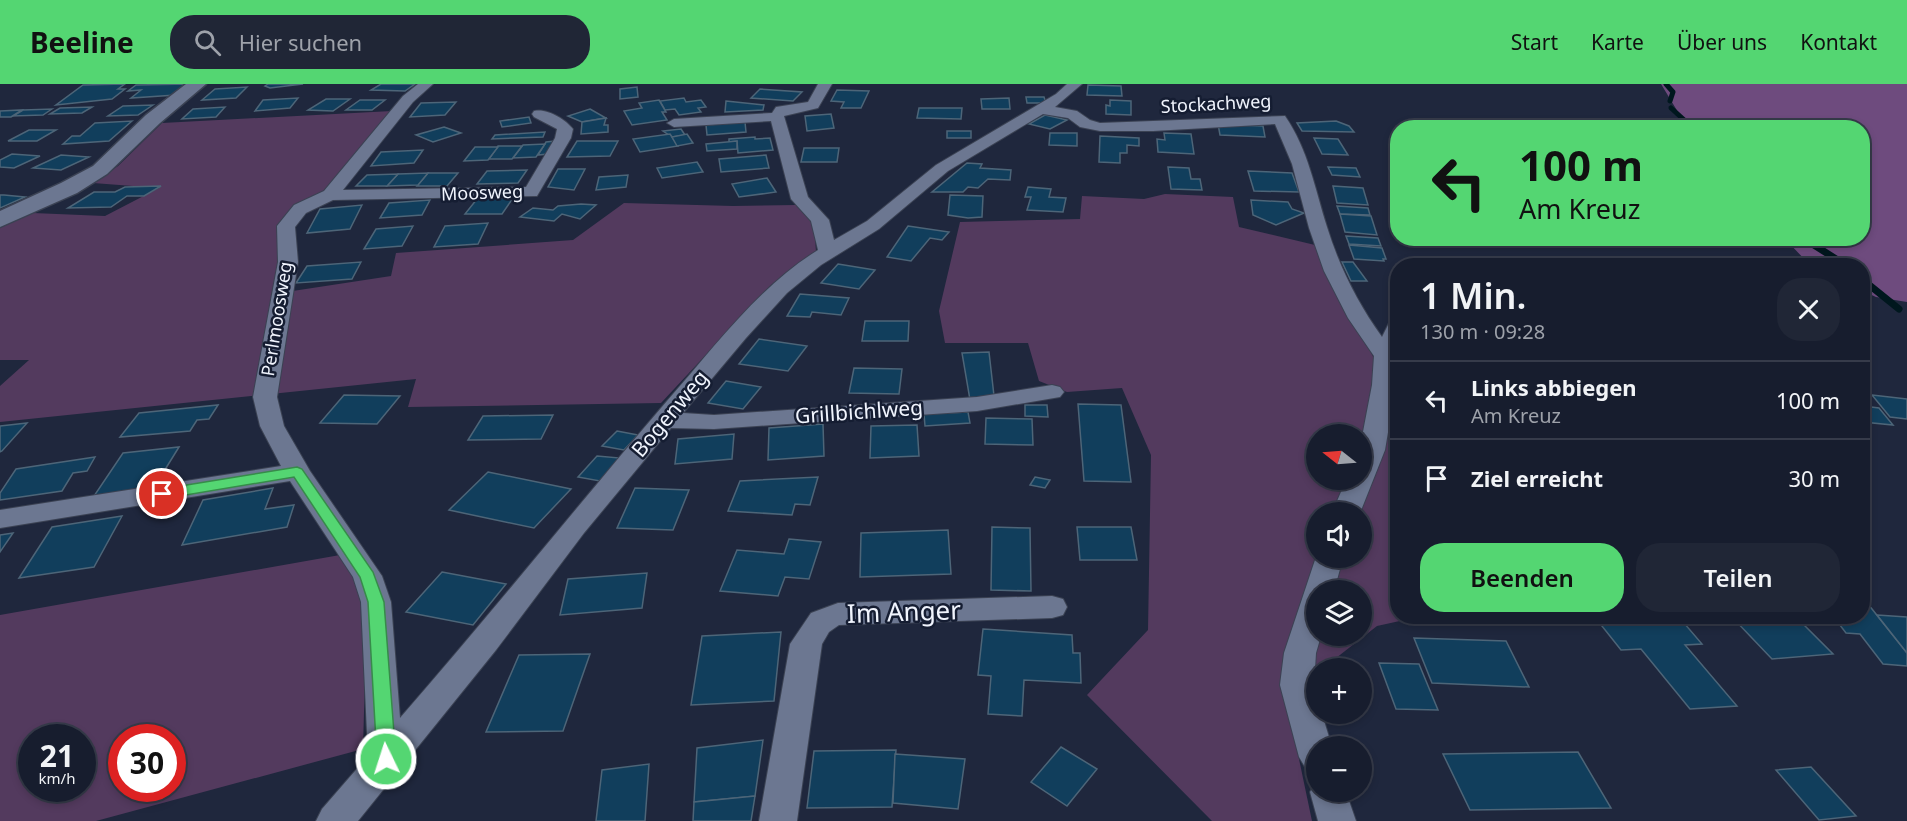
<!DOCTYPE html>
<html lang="de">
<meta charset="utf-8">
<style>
:root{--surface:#171d2e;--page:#202636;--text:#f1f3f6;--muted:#9ea2aa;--line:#363b4a;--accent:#54d672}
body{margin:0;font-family:"Noto Sans",sans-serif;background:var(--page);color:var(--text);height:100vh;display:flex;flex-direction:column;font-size:22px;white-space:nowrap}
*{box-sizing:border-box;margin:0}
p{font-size:20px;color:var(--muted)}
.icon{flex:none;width:33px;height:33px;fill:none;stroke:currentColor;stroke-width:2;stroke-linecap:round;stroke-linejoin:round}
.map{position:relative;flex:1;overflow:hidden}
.panel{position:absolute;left:1390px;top:174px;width:480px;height:366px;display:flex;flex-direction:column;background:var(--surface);border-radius:24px;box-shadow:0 3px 9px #0003,0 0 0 2px var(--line)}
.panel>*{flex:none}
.guide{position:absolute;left:1390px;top:36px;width:480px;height:126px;border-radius:24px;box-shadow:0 3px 9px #0003,0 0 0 2px var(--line);background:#54d672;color:#111;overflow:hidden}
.needle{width:39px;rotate:287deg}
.tools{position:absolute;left:1306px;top:340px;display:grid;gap:12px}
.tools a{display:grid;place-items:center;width:66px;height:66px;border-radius:50%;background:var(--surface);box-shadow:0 3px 9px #0003,0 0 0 2px var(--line);font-size:30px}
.speed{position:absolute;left:18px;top:640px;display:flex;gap:12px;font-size:30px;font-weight:700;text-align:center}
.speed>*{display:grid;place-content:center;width:78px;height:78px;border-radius:50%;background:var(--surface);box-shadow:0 3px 9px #0003,0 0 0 2px var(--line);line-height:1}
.speed small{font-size:15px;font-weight:400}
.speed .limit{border:9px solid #d22;background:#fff;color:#111}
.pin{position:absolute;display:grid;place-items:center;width:51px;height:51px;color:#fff;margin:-26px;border:3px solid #fff;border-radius:50%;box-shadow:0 2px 6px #0007}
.me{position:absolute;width:66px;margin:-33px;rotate:356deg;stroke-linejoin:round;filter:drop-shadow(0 0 4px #0008)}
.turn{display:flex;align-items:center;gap:21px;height:126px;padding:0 30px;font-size:27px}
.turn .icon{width:78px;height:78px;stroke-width:2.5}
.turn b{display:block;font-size:42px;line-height:51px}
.round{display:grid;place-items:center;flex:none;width:63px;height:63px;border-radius:24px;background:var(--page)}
.headline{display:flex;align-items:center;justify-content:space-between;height:102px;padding:0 30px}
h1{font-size:36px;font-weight:600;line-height:45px}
.button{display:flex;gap:12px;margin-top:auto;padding:12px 30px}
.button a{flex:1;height:69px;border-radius:24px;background:var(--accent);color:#111;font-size:24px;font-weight:600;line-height:69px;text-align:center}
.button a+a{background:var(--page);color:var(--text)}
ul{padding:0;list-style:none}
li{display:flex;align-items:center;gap:18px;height:78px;padding:0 30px;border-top:2px solid var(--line)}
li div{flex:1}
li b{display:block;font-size:22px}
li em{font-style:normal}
header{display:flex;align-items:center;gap:36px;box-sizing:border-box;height:84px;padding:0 30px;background:var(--accent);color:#111}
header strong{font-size:28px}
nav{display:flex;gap:33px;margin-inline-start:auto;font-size:21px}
.search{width:420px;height:54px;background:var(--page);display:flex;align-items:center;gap:15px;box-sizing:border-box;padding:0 21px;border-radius:24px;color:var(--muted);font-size:22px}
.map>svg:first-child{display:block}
</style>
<header>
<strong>Beeline</strong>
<div class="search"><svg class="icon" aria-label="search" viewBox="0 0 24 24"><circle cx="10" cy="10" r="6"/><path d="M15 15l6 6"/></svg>Hier suchen</div>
<nav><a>Start</a><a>Karte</a><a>Über uns</a><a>Kontakt</a></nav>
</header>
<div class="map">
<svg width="1907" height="737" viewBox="0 0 1907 737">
<rect width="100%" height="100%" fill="#1f273d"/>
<!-- green -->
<g fill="#533a5e" fill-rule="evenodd">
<polygon points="392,27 326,108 297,122 277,144 280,177 273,210 391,192 396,169 573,156 624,119 733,122 796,121 814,136 816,168 771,201 661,319 408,323 416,295 0,338 0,302 29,276 0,276 0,144 33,129 105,132 159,104 93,99 118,82 162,39"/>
<path d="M1165 110 1233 113 1239 143 1315 161 1379 284 1398 286V532L1418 533 1377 542 1322 585H1317V589L1286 613 1312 737H1212L1087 611 1148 546 1151 371 1122 304 1067 308 1039 297 1028 259H945L939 227 960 138 1080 135 1082 112 1144 115ZM1317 351H1362V396H1317ZM1317 429H1362V474H1317ZM1317 507H1362V552H1317Z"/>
<path d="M340 471 367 515 363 665 96 737H0V531ZM32 654H82V705H32ZM122 654H172V705H122Z"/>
</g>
<!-- forest -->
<polygon fill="#6e4b7e" points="1661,0 1907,0 1907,218 1876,213 1863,207 1863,182 1810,181 1785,155 1863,154 1863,44 1687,43"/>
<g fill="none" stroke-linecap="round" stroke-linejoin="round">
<!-- stream-far1 -->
<g stroke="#00171e" stroke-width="5">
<polyline points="1666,0 1673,8 1670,17"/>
<polyline points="1671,24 1693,44"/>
</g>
<!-- stream -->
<g stroke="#00171e" stroke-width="7">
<polyline points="1803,154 1847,182"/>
<polyline points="1863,196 1899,225"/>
</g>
</g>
<!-- building -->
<g fill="#113e5c" stroke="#4d6578" stroke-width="1.5">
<polygon points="125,0 118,5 125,5 112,15 56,21 83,1"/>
<polygon points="189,0 176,11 131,14 141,6 128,7 136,1"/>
<polygon points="268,0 303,0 270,4 265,2"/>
<polygon points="381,0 415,0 405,7 371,6"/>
<polygon points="1088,1 1121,2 1122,12 1087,11"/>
<polygon points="247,3 236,14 202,16 215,5"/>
<polygon points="637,3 638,13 620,15 620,5"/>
<polygon points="760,5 802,8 793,17 751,14"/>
<polygon points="837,6 869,7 861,24 841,24 844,18 831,17"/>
<polygon points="1026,13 1044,13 1046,19 1027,19"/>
<polygon points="298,14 290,24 255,27 263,16"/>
<polygon points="684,14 686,18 701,16 706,23 698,24 701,28 679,31 675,25 665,26 660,17"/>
<polygon points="1009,14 1010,25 982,25 981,15"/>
<polygon points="326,15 350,15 333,27 308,26"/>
<polygon points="360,16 385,16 372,26 346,26"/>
<polygon points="659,16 666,28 662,28 667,36 632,41 624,27 642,24 639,19"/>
<polygon points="1110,16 1131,17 1131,31 1106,30 1106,21 1110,22"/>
<polygon points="726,17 764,21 763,26 725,28"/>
<polygon points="456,18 445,31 410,33 421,19"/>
<polygon points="153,21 138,31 108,32 123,22"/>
<polygon points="92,23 82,29 50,30 60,24"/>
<polygon points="225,23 216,33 182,35 193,25"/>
<polygon points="919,24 962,24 961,35 917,34"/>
<polygon points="52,25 43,31 13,32 23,26"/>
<polygon points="590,25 606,34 582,38 568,32"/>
<polygon points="22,26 11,33 0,33 0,27"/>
<polygon points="831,30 834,44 807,47 805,32"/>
<polygon points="1045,31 1067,36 1050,45 1029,40"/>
<polygon points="529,33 531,39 502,43 500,37"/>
<polygon points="606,34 604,41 608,41 608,48 581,50 582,38"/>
<polygon points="132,37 109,57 63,60 72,52 80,52 95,39"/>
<polygon points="1336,37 1349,42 1354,48 1302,47 1297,39"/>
<polygon points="745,38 746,48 707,51 706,41"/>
<polygon points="1218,40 1263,42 1265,53 1220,51"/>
<polygon points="444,43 461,49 433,58 416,51"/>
<polygon points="681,45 685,51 672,53 663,47"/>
<polygon points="29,46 56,46 37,57 8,57"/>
<rect x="947" y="47" width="24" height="7"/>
<polygon points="545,48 543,53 492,55 495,51"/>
<polygon points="1050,49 1077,49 1077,62 1049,61"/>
<polygon points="1164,49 1191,50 1194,70 1158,68 1157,55 1165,56"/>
<polygon points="670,50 678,62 640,68 633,55"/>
<polygon points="687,50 693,59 677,62 672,53"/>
<polygon points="1100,52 1139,54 1139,62 1127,61 1127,69 1120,69 1120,79 1099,78"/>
<polygon points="755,53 755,55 770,54 773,66 738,69 737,57 729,58 729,55"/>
<polygon points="1314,54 1338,55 1348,71 1322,70"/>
<polygon points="556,57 548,70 538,71 546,58"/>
<polygon points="577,57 618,57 610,72 567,73"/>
<polygon points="737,57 737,65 707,67 706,60"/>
<polygon points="545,60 536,73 513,74 523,61"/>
<polygon points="498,62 522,62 512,75 489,75"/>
<polygon points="475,63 498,63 488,76 464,77"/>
<polygon points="804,64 839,64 837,78 801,78"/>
<polygon points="423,66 414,79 371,82 381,68"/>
<polygon points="12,70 40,72 14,84 0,83 0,76"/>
<polygon points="61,71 89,73 61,86 33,84"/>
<polygon points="766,71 769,84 721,88 719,75"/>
<polygon points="697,78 703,88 662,94 657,84"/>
<polygon points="967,79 982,80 980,84 1011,86 1010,96 988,95 978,104 968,103 963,108 932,108"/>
<polygon points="1168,83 1189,84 1191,95 1200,95 1202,106 1171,105"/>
<polygon points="1328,83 1356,84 1360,93 1332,91"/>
<polygon points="558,85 585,85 574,106 548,103"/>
<polygon points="527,86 518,99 477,100 487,87"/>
<polygon points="1248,87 1292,89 1299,108 1254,107"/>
<polygon points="428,89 458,89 447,102 417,102"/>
<polygon points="428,89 418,101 387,102 398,90"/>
<polygon points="398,90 387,102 356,102 367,91"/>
<polygon points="628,91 626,103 596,106 599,93"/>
<polygon points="767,94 776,108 739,113 732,100"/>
<polygon points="161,102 144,112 127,112 111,123 68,124 94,108 115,108 125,103"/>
<polygon points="1333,102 1363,104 1368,121 1337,119"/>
<polygon points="1028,103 1051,105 1049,113 1066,114 1063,128 1027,126 1031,113 1025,113"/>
<polygon points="0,111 4,111 25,113 0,124"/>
<polygon points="950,111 983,112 982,133 968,134 948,131"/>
<polygon points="513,114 502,130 465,130 477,115"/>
<polygon points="430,116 422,131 380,134 389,119"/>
<polygon points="1251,116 1288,118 1292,125 1304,129 1276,141 1253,131"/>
<polygon points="581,120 596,121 580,135 562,130 554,137 520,133 533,124 553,126 558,122"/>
<polygon points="362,121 350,145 307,149 320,125"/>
<polygon points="1337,122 1368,124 1370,131 1340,130"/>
<polygon points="1340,130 1371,132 1377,151 1345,148"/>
<polygon points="488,139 478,160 434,163 445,142"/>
<polygon points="413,142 402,162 364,165 376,145"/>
<polygon points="908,142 949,148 942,156 930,154 911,177 887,173"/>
<polygon points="1346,152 1378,154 1381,162 1349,160"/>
<polygon points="1349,161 1382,164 1386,175 1383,175 1384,177 1354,175"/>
<polygon points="361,178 352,195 296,199 307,182"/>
<polygon points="1342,178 1353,178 1367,197 1351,197"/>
<polygon points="838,180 875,186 859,205 821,199"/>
<polygon points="800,210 849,214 841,231 812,228 810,233 787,232"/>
<polygon points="865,237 909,237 908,257 862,257"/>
<polygon points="759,255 807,262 788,287 739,280"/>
<polygon points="989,268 994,312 970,316 962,269"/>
<polygon points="854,284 902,285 899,310 849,309"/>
<polygon points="726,297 761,303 743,325 708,319"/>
<polygon points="344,311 400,312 377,340 320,339"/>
<polygon points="1872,311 1907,315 1907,335 1890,333"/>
<polygon points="1078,320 1121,321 1131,398 1084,397"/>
<polygon points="218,321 209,335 197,336 190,347 120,353 139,329"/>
<polygon points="1025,321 1047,321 1048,333 1025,332"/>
<polygon points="1863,322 1879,324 1893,341 1863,338"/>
<polygon points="968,328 970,339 925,342 924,330"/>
<polygon points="553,331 541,355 468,356 483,332"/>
<polygon points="986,334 1032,335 1033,361 985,360"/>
<polygon points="27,339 2,367 0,368 0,342"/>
<polygon points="823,340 824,372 768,376 769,344"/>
<polygon points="917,341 919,372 870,374 871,342"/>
<polygon points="617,347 638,351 624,366 602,362"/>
<polygon points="734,350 732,375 675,380 678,355"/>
<polygon points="179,363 153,405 94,412 123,369"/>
<polygon points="597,372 620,374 600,397 578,393"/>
<polygon points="95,373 87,387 73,389 62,407 0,416 0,409 16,385"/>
<polygon points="488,388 571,405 534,444 449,426"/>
<polygon points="818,393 810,421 795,420 792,431 728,427 740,397"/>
<polygon points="1035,393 1050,396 1045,404 1030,401"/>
<polygon points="273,404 265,425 294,421 287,443 182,461 203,416"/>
<polygon points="635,404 689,406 673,446 617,444"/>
<polygon points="122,432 94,483 19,494 52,443"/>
<polygon points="992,443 1030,444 1031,507 991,506"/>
<polygon points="1077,443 1131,443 1137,476 1080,476"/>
<polygon points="948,446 951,490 860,493 861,449"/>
<polygon points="13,449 0,468 0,451"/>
<polygon points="789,455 821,458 809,495 785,493 778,512 720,507 737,466 784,470"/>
<polygon points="442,488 506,500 473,541 406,528"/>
<polygon points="647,489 642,524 560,531 568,495"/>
<polygon points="1863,519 1868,520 1907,569 1907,582 1883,580 1860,550 1846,549 1833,532 1863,532"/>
<polygon points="1877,531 1907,533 1907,569"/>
<polygon points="1594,532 1678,532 1702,560 1685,561 1737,622 1690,625 1641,565 1621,566"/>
<polygon points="1731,532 1795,532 1833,570 1772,575"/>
<polygon points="983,545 1072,551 1073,569 1080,569 1081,599 1024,596 1022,632 988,630 991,592 978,591"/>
<polygon points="781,548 774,617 691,621 702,552"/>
<polygon points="1414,554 1506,557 1529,603 1432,599"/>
<polygon points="590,570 563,647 486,648 519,571"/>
<polygon points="1379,579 1419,580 1438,626 1396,625"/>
<polygon points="763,656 755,712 694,718 697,664"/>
<polygon points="1061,663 1097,685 1067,722 1031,698"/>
<polygon points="896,666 892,723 807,724 814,667"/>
<polygon points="1578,668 1611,724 1470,726 1443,670"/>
<polygon points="895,670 965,675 958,725 893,719"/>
<polygon points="649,680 645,737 596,737 602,686"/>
<polygon points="1811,683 1856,732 1819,736 1776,686"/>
<polygon points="755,712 751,737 693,737 694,718"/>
</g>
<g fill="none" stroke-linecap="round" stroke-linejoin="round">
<!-- street casing -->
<g stroke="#3b4253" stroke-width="2">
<g id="street">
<path d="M418 0H433L413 18 343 106 526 103 555 54 557 45 534 33 532 30 534 27C547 24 565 35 573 45L571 54 537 112 333 116 306 129 295 143 298 178 277 313 284 342 310 387 382 492 391 518 400 634C491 530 577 422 667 317 713 265 758 203 818 166L811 137 791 115 771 37 674 43 667 39 674 35 772 29 776 23 808 18 818 0H832L818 24 784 32 808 113 829 136 834 156 867 137 936 81 1056 10 1067 0H1082L1055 23 1077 27 1090 36 1100 39 1285 32C1308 65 1315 105 1327 143 1339 182 1358 220 1382 253L1390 237 1398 236 1396 301 1385 366 1360 429H1332L1346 396H1362V353L1372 301 1374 272 1348 234 1324 187 1309 144 1292 80 1275 40 1153 47H1100L1080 43 1068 34 1043 30 948 87 879 145 821 181 787 209 746 254 683 329 714 331 977 313 1052 301 1060 303 1064 308 1060 313 977 327 714 345 671 344 584 449 496 566 358 737H316L322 725 368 672 361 518 353 493 290 397 0 444V426L281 382 260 342 253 313 278 178 277 142 294 121 324 107 403 12Z"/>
<polygon points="1317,470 1317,474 1343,474 1334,507 1317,507 1317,552 1321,552 1316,569 1314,601 1317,630 1322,630 1332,663 1317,663 1317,688 1305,683 1299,673 1280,601 1284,569"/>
<polygon points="1052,512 1063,515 1067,523 1063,531 1052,534 839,541 829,548 822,560 797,737 759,737 790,560 811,529 838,519"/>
<polygon points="1317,696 1317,708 1346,708 1356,737 1318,737 1310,708"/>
</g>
</g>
<!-- secondary casing -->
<g stroke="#3b4253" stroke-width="3">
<polygon id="secondary" points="186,0 206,0 160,39 107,90 77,109 0,143 0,127 61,99 93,82 146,31"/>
</g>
<!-- street -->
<use href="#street" fill="#6c7791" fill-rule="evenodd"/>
<!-- secondary -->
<use href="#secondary" fill="#6c7791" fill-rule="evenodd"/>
</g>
<!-- route -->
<polygon fill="#54d672" stroke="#378b4a" stroke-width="1.5" points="297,383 302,385 373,488 384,518 396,675 393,680 386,682 380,680 377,675 368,518 360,493 294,393 162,415 155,410 162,405"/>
<g text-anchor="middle" stroke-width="5" stroke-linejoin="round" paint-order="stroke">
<!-- far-street labels -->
<g font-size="18" fill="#f0f4fd" stroke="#151d32">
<text transform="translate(1216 20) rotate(-3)" y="6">Stockachweg</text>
<text transform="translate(482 109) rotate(-2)" y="6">Moosweg</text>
<text transform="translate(277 235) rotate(-81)" y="6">Perlmoosweg</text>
</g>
<!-- street labels -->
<g font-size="21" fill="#f0f4fd" stroke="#151d32">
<text transform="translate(859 328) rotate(-4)" y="7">Grillbichlweg</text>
<text transform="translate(670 330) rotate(-50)" y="7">Bogenweg</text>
</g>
<!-- near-street labels -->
<g font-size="26" fill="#f0f4fd" stroke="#151d32">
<text transform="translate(904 528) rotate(-2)" y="9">Im Anger</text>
</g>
</g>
</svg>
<div class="tools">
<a><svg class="needle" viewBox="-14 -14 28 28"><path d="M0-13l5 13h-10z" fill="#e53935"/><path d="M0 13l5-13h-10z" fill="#9ea2aa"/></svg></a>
<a><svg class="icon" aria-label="sound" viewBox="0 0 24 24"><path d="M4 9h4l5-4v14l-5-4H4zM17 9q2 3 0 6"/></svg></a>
<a><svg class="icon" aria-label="layers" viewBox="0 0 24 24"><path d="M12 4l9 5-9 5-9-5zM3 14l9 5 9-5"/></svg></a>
<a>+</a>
<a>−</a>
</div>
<div class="speed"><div>21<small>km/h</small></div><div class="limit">30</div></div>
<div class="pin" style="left:162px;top:410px;background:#d93025"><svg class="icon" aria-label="arrive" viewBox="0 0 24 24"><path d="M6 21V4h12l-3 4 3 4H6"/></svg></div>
<svg class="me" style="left:386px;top:675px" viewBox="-20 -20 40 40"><circle r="17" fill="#54d672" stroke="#fff" stroke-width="3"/><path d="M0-11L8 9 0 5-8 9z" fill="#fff"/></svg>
<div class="guide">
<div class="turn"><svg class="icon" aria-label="left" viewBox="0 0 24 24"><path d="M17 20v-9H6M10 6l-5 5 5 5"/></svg><div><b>100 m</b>Am Kreuz</div></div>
</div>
<section class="panel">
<div class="headline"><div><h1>1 Min.</h1><p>130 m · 09:28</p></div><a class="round"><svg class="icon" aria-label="close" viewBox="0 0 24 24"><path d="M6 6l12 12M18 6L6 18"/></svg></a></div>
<ul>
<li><svg class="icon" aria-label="left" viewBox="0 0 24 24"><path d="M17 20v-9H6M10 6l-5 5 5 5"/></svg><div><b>Links abbiegen</b><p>Am Kreuz</p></div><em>100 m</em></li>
<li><svg class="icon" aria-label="arrive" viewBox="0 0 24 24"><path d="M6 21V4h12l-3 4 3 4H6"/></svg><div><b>Ziel erreicht</b></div><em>30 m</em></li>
</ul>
<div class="button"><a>Beenden</a><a>Teilen</a></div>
</section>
</div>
